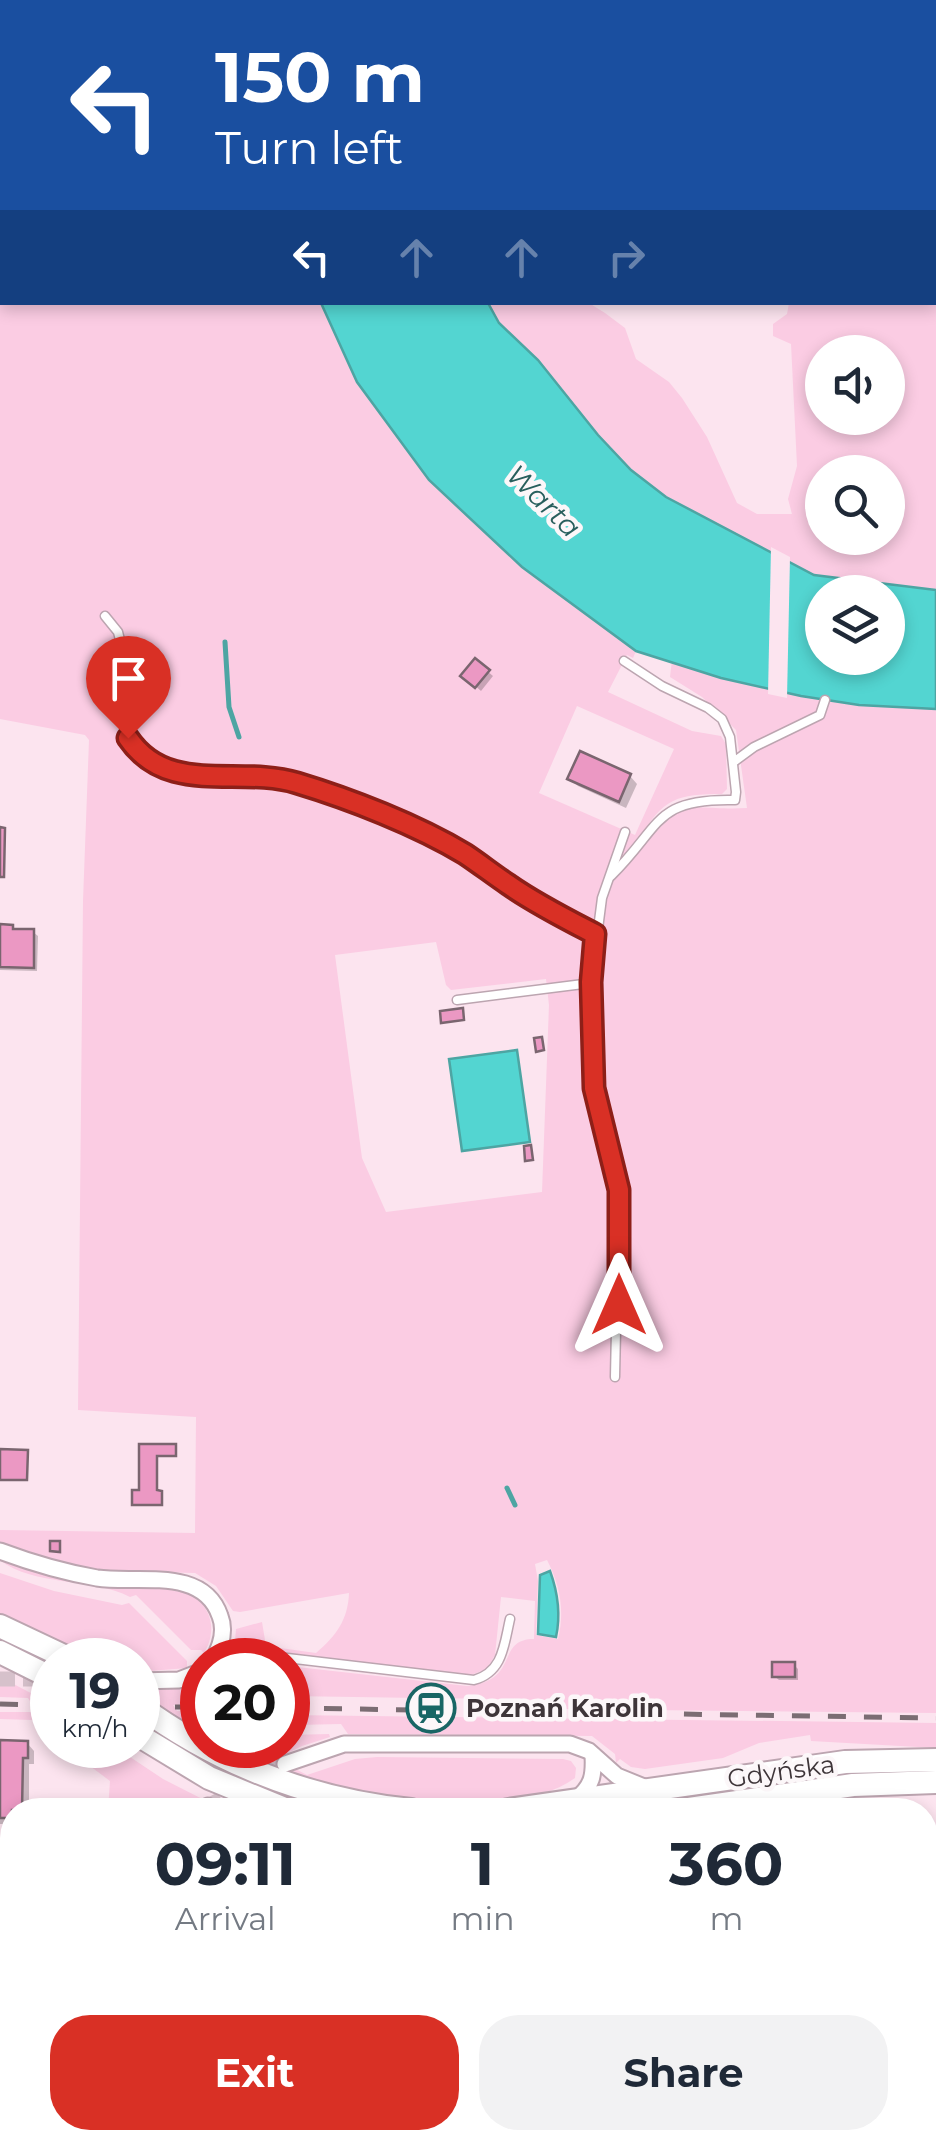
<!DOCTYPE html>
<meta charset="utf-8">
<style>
:root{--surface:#fff;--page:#f2f2f3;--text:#1f2937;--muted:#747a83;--accent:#d93025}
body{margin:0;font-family:Montserrat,sans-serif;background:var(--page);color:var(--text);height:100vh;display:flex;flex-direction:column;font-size:38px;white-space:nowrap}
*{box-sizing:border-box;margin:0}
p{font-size:32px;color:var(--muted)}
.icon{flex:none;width:55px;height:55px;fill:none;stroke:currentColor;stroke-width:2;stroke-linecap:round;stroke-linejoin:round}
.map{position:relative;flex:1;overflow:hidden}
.side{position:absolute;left:0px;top:1798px;width:938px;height:352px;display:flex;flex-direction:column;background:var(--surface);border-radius:40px 40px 0 0;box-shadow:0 5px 15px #0003}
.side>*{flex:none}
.hud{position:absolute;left:0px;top:0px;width:938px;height:305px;box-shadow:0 5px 15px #0003;background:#1a4fa0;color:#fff;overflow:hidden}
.controls{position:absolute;left:805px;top:335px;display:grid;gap:20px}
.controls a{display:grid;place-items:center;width:100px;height:100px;border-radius:50%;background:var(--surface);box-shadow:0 5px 15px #0003;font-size:50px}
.speed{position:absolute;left:30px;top:1638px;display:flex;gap:20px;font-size:50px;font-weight:700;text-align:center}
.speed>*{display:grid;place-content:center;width:130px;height:130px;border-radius:50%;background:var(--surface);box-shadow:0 5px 15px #0003;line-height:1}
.speed small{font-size:25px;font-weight:400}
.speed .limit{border:15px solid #d22;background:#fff;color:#111}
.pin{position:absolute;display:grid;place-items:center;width:85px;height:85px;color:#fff;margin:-102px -42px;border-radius:50% 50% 50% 0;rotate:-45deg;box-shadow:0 0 10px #0007}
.pin .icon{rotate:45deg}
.me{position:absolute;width:110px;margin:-55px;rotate:0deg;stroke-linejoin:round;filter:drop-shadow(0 0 8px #0008)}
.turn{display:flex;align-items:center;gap:35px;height:210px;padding:0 50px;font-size:45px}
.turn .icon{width:130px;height:130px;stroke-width:2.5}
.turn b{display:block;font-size:70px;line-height:85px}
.lanes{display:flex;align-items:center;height:95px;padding:0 50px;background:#0003;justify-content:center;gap:50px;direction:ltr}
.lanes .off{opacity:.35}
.eta{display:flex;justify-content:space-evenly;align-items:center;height:170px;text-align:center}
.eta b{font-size:60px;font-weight:700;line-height:70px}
.primary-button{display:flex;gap:20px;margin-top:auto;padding:20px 50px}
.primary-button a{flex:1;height:115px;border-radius:40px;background:var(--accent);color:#fff;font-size:40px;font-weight:700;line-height:115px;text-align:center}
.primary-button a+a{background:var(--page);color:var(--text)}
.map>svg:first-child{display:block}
</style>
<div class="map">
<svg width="936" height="2148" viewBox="0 0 936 2148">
<rect width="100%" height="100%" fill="#fce4ef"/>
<!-- green -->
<g fill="#fbcce3" fill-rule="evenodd">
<path d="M0 0 221 2H2V302L321 303 357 382 522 567 636 651 633 658 627 655 608 692 692 731 721 736 726 744 727 789 722 794C678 794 662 798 640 839L647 843C686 794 692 811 747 808L736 730 702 697 670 677 672 660C759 691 844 704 936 709V1713L557 1709 546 1708V1700L433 1698 432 1694H421L420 1698 288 1696V1666L467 1686C521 1681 495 1639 534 1639L535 1601 501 1597 495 1655 487 1669 468 1676 248 1648 235 1641 236 1629 262 1622 266 1646 316 1653C336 1636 348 1620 349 1593L240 1612 233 1611 216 1586 195 1573 106 1571 57 1562 0 1542V1530L195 1533 196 1417 78 1410 83 901 89 740 85 735 0 719ZM577 706 674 749 635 835 539 793ZM436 942 446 985 451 990 546 979 549 1005 542 1192 386 1212 362 1158 335 955ZM547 1560C560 1585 565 1611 558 1639L536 1635 538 1581 535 1564Z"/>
<polygon points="359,0 512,0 513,2 360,2"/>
<path d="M936 25V590L814 575 666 497 631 470 598 435 538 360 499 323 488 303H589L605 313 625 328 636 359 669 382 682 398 707 437 737 503 757 514H792L788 499 797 466 791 344 773 336V324L787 314 789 303 935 302ZM822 352H888V418H822ZM822 472H888V538H822Z"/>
<path d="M0 1560C35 1571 68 1582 105 1587 130 1590 166 1583 189 1594 213 1606 217 1633 204 1653L201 1650H191L136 1595 130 1597C92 1577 34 1587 0 1560Z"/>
<polygon points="0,1573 54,1591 122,1605 129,1603 187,1661 187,1668 138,1672 138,1660 91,1660 0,1614"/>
<polygon points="0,1677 52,1704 52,1737 32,1720 0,1719 0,1712 37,1712 28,1698 0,1697"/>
<polygon points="138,1680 144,1689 185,1689 202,1683 202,1704 173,1705 177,1711 202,1710 202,1735 138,1692"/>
<polygon points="288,1715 936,1723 936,1748 811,1741 810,1735 759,1743 723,1758 645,1769 631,1767 620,1759 616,1763 615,1754 592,1736 348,1734 341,1724 296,1725 288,1720"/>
<path d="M329 1734 330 1737 302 1746 276 1759 307 1775 355 1759 377 1757 563 1759 571 1761 576 1768 575 1778C553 1794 528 1797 502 1799 402 1808 312 1784 221 1745H288V1735Z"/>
<polygon points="62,1745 112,1745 163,1779 224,1810 216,1810 197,1801 180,1810 169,1810 169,1806 164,1810 108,1810 110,1781"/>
<polygon points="925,1855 936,1863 936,2148 657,2148 658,2138 925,2138"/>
<polygon points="12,1929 12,2036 0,2044 0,1935"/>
</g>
<!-- water -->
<g fill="#53d5d1" stroke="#4da5a3" stroke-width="2.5" fill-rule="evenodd">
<path d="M321 303H488L499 323 538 360 598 435 631 470 666 497 814 575 936 590V709L859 705 801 696 721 678 636 651 522 567 429 480 357 382ZM822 592H888V658H822Z"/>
<polygon points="517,1050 530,1142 462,1151 449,1059"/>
<path d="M550 1571C558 1593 561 1614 556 1637L538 1634 540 1575Z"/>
</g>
<!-- pier -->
<polygon fill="#fce4ef" points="771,547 790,557 787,698 768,694"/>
<!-- shadow -->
<g fill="#0003">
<polygon points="475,661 493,676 481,691 464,676"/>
<polygon points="630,776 637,784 626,808 578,786 570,779"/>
<polygon points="0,927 33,932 38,936 37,971 0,970"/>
<polygon points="794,1665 798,1669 798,1680 779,1680 774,1676"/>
<polygon points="0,1743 27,1743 34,1751 34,1764 29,1764 29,1810 12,1810 12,1824 0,1824"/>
<polygon points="286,2138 324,2138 326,2148 287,2148"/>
</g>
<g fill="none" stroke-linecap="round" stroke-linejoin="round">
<!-- stream -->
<g stroke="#4da5a3" stroke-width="5">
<polyline points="225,642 229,707 239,737"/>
<polyline points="507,1488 515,1505"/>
<polyline points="890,2139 891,2148"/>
</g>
</g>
<!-- building -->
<g fill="#eb98c3" stroke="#7a656f" stroke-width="2.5">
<polygon points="475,658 490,670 475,688 460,676"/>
<polygon points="580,751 631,774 619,802 567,779"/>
<polygon points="0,827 5,828 4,877 0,877"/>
<polygon points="0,924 13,925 13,929 34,929 34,968 0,967"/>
<polygon points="463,1008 464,1020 441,1023 440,1011"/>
<polygon points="542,1037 544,1050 536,1052 534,1038"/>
<polygon points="531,1145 533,1160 525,1161 524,1146"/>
<polygon points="139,1444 176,1444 176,1456 157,1456 157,1490 162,1491 162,1505 132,1505 132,1490 139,1490"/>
<polygon points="0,1449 28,1450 27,1480 0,1480"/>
<polygon points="50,1541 60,1541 60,1552 50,1551"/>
<rect x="772" y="1662" width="23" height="15"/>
<polygon points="0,1740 28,1741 28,1758 23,1758 22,1810 12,1810 12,1818 0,1818"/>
<polygon points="283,2138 319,2138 320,2145 285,2148"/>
</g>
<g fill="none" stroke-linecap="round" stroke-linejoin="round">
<!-- street-tunnel -->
<g stroke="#d6c1cb" stroke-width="15" stroke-dasharray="15 8" stroke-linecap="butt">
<polyline points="0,1679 49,1679"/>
<polyline points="208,1806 285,1764"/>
</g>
<!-- lane casing -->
<g stroke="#bca5b0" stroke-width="11">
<g id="lane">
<path d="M105 616 118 632 121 644C122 678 113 728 139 755 173 791 250 770 295 782 343 796 421 828 464 854 482 864 497 879 515 889 541 905 568 920 595 934"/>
<polyline points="735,761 754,747 820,715 825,700"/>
<path d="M611 876C662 826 653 798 735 800L736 792 730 737 722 719 708 708 662 686 624 661"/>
<polyline points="591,983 602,898 625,832"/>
<polyline points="457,1000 591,983 593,1088 619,1190 615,1377"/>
<path d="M219 1650 474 1680C503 1672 504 1645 510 1619"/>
<polyline points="0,2127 12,2119"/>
<polyline points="820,2138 822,2148"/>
<polyline points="150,2148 153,2138"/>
</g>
</g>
<!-- street casing -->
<g stroke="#bca5b0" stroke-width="19">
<g id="street">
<path d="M0 1551C32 1563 63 1572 97 1578 138 1584 203 1566 220 1616 226 1631 221 1646 213 1660"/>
<polyline points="138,1681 179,1680 202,1671"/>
<polyline points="285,1764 344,1744 570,1744 589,1751 617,1776 649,1789"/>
<path d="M576 1799C593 1786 594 1774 593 1755"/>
<polyline points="200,1810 208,1806"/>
<polyline points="0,1917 12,1910"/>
<polyline points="0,2055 12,2047"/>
</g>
</g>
<!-- secondary casing -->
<g stroke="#bca5b0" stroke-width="26">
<g id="secondary">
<polyline points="0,1626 72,1660"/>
<polyline points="0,1652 52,1678"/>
<path d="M138 1705C219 1764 310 1800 411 1810"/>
<polyline points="138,1735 209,1778 287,1810"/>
<polyline points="508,1810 845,1762 936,1760"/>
<polyline points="682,1810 853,1785 936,1782"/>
</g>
</g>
<!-- lane -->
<use href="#lane" stroke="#fff" stroke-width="8"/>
<!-- street -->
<use href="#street" stroke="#fff" stroke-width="15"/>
<!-- secondary -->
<use href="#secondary" stroke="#fff" stroke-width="22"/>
<!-- rail -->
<g stroke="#7b6d73" stroke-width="5" stroke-dasharray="18 18" stroke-linecap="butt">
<polyline points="0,1704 33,1705"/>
<polyline points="175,1707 202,1707"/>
<polyline points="288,1708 936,1718"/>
</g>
</g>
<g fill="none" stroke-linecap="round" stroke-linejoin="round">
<!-- route casing -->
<g stroke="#8d1f18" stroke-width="25">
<path id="route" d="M128 738C168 797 238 765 297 783 350 799 417 825 465 854 480 864 494 875 509 885 536 904 566 919 595 934L591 982 594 1088 619 1190V1305"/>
</g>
<!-- route -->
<use href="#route" stroke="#d93025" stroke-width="18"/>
</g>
<!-- icons -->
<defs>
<g id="station-ring" transform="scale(2.5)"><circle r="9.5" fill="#fcf7f9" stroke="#196665" stroke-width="1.5"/><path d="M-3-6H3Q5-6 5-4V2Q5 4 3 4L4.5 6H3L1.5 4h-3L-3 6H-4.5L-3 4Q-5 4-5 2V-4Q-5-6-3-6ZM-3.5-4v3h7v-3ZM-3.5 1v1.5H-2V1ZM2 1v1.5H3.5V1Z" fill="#196665"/></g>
</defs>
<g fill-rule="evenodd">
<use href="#station-ring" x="431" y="1708"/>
</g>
<g text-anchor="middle" stroke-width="9" stroke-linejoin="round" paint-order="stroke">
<!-- poi labels -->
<g font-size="25" font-weight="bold" fill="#3e3539" stroke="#fcf7f9" text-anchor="start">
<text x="466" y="1717">Poznań Karolin</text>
</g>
<!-- street labels -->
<g font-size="25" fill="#3e3539" stroke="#fcf7f9">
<text transform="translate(781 1771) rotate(-8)" y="9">Gdyńska</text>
</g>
<!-- water labels -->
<g font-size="28" font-style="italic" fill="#285f5d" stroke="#fcf7f9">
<text transform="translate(544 501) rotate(44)" y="10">Warta</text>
</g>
</g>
</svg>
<div class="controls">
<a><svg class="icon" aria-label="sound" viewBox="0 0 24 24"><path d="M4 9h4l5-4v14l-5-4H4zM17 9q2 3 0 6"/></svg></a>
<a><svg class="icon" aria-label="search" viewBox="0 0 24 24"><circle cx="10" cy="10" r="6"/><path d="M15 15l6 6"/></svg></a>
<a><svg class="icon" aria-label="layers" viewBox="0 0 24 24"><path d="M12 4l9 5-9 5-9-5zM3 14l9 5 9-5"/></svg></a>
</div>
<div class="speed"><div>19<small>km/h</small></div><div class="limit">20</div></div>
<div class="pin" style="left:128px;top:738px;background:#d93025"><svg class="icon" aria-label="arrive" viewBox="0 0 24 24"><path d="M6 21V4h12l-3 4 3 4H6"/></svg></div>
<svg class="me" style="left:619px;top:1305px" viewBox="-20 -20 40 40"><path d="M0-17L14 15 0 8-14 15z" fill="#d93025" stroke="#fff" stroke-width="4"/></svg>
<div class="hud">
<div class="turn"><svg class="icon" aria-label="left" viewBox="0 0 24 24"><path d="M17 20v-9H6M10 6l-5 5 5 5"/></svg><div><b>150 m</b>Turn left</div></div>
<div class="lanes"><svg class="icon" aria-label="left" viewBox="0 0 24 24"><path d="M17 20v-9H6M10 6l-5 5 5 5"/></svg><svg class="icon off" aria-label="ahead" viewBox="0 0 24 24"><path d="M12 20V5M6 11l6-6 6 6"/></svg><svg class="icon off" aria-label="ahead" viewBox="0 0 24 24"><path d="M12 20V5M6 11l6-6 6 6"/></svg><svg class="icon off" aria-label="right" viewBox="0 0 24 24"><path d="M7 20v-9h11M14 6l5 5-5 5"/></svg></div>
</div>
<section class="side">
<div class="eta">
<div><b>09:11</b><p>Arrival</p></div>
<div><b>1</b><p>min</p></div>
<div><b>360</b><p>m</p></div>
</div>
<div class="primary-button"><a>Exit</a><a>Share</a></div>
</section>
</div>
